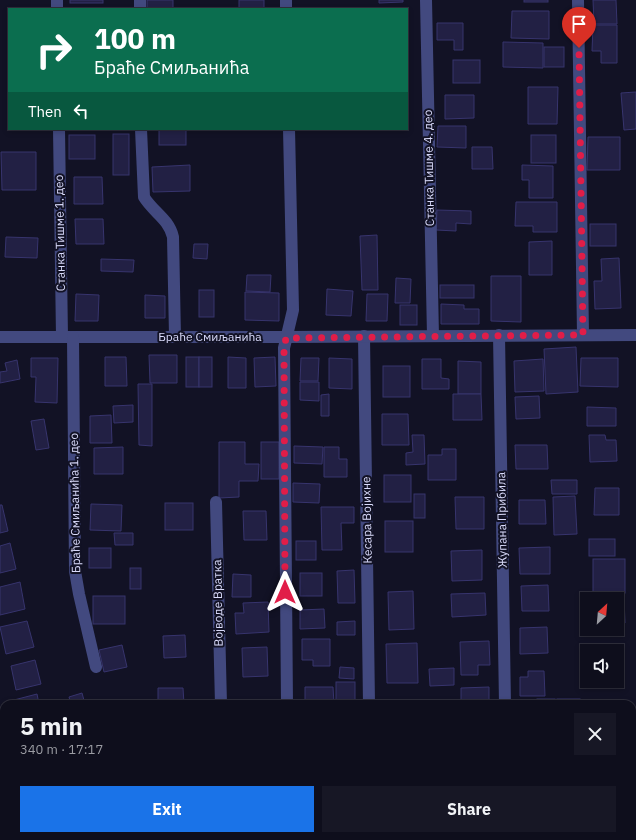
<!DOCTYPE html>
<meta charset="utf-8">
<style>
:root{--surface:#0e0e1c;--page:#171725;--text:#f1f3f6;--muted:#9b9ca3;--line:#2e2e3b;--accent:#1a73e8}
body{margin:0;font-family:"IBM Plex Sans",sans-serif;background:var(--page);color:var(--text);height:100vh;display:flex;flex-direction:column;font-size:15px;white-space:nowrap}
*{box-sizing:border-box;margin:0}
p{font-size:13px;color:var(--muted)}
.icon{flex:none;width:22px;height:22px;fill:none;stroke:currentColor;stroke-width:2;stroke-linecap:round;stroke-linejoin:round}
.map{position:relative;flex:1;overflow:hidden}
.sheet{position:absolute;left:0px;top:700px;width:636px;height:140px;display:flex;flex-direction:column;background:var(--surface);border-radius:12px 12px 0 0;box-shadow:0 2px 6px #0003,0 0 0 1px var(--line)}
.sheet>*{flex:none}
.banner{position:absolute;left:8px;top:8px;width:400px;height:122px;border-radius:0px;box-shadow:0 2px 6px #0003,0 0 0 1px var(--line);background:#0b6e4f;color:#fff;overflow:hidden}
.needle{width:26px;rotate:26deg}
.controls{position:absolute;left:580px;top:592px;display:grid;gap:8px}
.controls a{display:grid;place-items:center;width:44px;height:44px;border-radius:0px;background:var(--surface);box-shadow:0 2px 6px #0003,0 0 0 1px var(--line);font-size:20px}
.pin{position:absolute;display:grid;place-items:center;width:34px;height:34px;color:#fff;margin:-41px -17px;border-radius:50% 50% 50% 0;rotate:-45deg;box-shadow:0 0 4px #0007}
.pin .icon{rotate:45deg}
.me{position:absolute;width:44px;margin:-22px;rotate:0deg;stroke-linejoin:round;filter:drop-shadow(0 0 3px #0008)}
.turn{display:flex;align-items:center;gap:14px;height:84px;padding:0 20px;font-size:18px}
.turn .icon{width:52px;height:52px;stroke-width:2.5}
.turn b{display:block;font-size:28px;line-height:34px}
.then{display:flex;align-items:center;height:38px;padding:0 20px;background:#0003;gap:8px;font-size:15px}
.round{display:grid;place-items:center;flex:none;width:42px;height:42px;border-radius:0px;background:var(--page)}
.head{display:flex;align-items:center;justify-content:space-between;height:68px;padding:0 20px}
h1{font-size:24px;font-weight:700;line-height:30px}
.cta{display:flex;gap:8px;margin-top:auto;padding:8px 20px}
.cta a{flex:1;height:46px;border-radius:0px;background:var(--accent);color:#fff;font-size:16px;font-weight:700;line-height:46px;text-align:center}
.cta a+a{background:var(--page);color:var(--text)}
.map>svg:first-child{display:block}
</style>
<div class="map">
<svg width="636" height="840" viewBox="0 0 636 840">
<rect width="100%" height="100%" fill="#121225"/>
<!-- building -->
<g fill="#222044" stroke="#37346d">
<rect x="70" y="0" width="33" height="3"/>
<rect x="147" y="0" width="26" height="9"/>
<rect x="239" y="0" width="25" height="9"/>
<polygon points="379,0 403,0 403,2 379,3"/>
<rect x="524" y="0" width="24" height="2"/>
<polygon points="593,0 616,0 617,24 594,24"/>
<polygon points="512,11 549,11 549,39 511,38"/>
<polygon points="437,23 463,23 463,50 454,50 454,40 437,40"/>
<polygon points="593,25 617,25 617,63 601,63 601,51 592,51"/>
<polygon points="503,42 543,43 543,68 503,67"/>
<rect x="544" y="47" width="20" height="20"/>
<rect x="453" y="60" width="27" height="23"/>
<polygon points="528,87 558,87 557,124 528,124"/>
<polygon points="636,92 636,129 624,130 621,93"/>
<polygon points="445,95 474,95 474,118 445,119"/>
<polygon points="438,126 466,126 466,148 437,147"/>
<rect x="159" y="129" width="27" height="16"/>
<rect x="113" y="134" width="16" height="41"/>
<rect x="69" y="135" width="26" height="24"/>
<rect x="531" y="135" width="25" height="28"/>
<polygon points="588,137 620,137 620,170 587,170"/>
<polygon points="472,147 492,147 493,169 472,169"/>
<polygon points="1,152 36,152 36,190 2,190"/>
<polygon points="190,165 190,191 153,192 152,167"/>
<polygon points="522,165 553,166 553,198 529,198 529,180 522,180"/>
<polygon points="74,177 102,177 103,204 74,204"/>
<polygon points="516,202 557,202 557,232 533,232 533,226 515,226"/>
<polygon points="437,210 471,211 471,224 456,223 456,231 436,230"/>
<polygon points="75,219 103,219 104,244 76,244"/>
<rect x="590" y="224" width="26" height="22"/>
<polygon points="377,235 378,290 362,290 360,236"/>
<polygon points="6,237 38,238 37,258 5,257"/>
<polygon points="552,241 552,275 529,275 529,242"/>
<polygon points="194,244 208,244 207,259 193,258"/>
<polygon points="619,258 621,308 595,309 594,281 602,281 601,259"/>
<polygon points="101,259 134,260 133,272 101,271"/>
<polygon points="247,275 271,275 270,292 246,291"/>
<polygon points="491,276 521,276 521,322 491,321"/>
<polygon points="396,278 411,279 410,303 395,303"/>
<rect x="440" y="285" width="34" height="13"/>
<polygon points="327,289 353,291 351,316 326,315"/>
<rect x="199" y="290" width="15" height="27"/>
<polygon points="245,292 279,293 279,321 245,320"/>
<polygon points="76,294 99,295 98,321 75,321"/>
<polygon points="367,294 388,294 387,321 366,321"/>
<polygon points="145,295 165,296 165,318 145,318"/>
<polygon points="441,304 464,305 464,309 479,309 479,324 441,324"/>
<rect x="400" y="305" width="17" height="20"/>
<polygon points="576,347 578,392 546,394 544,349"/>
<polygon points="149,355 177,355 177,383 150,383"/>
<polygon points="105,357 126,357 127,386 105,386"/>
<rect x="186" y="357" width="13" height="30"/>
<rect x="199" y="357" width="13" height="30"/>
<polygon points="228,357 246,358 246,388 228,388"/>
<polygon points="275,357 276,386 255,387 254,358"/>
<polygon points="31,358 58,358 57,403 35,402 36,377 31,377"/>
<polygon points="301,358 319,358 318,381 300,381"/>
<polygon points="329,358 352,359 352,389 329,388"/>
<polygon points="581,358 618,358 618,387 580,386"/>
<polygon points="422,359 441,359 441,378 449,379 449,389 422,389"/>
<polygon points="543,359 544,391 515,392 514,361"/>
<polygon points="17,360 20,379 0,383 0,372 7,371 5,363"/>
<polygon points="458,361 481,362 481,394 458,394"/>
<rect x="383" y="366" width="27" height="31"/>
<polygon points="300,382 319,382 319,401 300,400"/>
<polygon points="138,384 152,384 152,446 139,445"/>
<polygon points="329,394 329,416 321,416 321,395"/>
<polygon points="453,394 481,394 482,420 453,420"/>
<polygon points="539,396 540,418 516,419 515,397"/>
<polygon points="133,405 133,422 114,423 113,406"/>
<polygon points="587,407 616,408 616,426 587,426"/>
<polygon points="382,414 408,414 409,445 382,445"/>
<polygon points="111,415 112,443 90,443 90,416"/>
<polygon points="44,419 49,448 36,450 31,421"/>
<polygon points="412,435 424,435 425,464 406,465 406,453 413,452"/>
<polygon points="589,435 605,435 606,440 616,440 617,461 590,462"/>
<polygon points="219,442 245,442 245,464 259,464 258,481 239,481 239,497 219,498"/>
<rect x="261" y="442" width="18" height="37"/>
<polygon points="515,445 547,445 548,469 516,469"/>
<polygon points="294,446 323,447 322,464 294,463"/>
<polygon points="123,447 123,474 94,474 94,448"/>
<polygon points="324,447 339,447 339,459 347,459 347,477 324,477"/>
<polygon points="442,449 456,449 456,480 428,480 428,455 442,455"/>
<rect x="384" y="475" width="27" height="27"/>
<polygon points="551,480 577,480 577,494 552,494"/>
<polygon points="293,483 320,484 319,503 293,502"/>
<polygon points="595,488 619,488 619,515 594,515"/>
<rect x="414" y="494" width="11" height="24"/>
<polygon points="575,496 577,534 554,535 553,497"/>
<polygon points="455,497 484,497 484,529 456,529"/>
<polygon points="519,500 545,500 546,524 519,524"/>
<rect x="165" y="503" width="28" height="27"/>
<polygon points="91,504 122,505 121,531 90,530"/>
<polygon points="0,505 2,505 8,531 0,533"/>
<polygon points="321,507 354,507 354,523 341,523 342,550 322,550"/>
<polygon points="243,511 266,511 267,540 244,540"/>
<rect x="385" y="521" width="28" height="31"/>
<polygon points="114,533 133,533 133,545 115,545"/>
<rect x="589" y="539" width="26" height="17"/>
<rect x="296" y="541" width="20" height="19"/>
<polygon points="10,543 16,569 0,573 0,546"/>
<polygon points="550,547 550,574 520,574 519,548"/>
<rect x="89" y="548" width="22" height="20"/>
<polygon points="482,550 482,580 452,581 451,551"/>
<rect x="593" y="559" width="32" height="34"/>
<rect x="130" y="568" width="11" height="21"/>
<polygon points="354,570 355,603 338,603 337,571"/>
<rect x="300" y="573" width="22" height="23"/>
<polygon points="233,574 251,575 251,597 232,597"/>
<polygon points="20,582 25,609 0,615 0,587"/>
<polygon points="548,585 549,611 522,611 521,586"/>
<polygon points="413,591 414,629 389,630 388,592"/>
<polygon points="485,593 486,615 452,617 451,594"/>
<rect x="93" y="596" width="32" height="28"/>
<polygon points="600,598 624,598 625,623 617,623 617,599"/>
<polygon points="268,602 269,632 236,634 235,613 244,613 243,603"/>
<polygon points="324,609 325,628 300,629 300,610"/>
<polygon points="27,621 34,647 6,654 0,627"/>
<polygon points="355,621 355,635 337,635 337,622"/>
<polygon points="547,627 548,653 520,654 520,628"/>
<polygon points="185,635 186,657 164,658 163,636"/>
<polygon points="302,639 330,639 330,666 313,666 313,660 302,660"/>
<polygon points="489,641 490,665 478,665 478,675 461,675 460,642"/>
<polygon points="417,643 418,683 387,683 386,644"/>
<polygon points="122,645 127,667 104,672 99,650"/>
<polygon points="267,647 268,676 243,677 242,648"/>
<polygon points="35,660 41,684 16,690 11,666"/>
<polygon points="340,667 354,668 354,679 339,678"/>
<polygon points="454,668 454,685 430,686 429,669"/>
<polygon points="528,671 544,671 545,696 520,696 520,677 528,677"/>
<rect x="336" y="682" width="19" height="21"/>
<polygon points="305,687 333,687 334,704 305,704"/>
<polygon points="489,687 489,704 461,704 461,688"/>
<polygon points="158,688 183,688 184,704 158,704"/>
<polygon points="82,693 85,704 71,704 69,697"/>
<polygon points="37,694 39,704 15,704 14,700"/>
<rect x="537" y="699" width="18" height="5"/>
<rect x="557" y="699" width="23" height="5"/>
<rect x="632" y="768" width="2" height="16"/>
<polygon points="45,836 74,836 75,840 46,840"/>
<polygon points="102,836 128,836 129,840 103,840"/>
<polygon points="173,836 206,836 205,840 173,840"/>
<rect x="253" y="836" width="18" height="4"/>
<rect x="318" y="836" width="18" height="4"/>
<polygon points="613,836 630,836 631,840 613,840"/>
<rect x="527" y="837" width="29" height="3"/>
</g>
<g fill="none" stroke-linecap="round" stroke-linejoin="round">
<!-- minor -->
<g stroke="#42497f" stroke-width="12">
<polyline points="57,0 57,9"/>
<polyline points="140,0 140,9"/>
<polyline points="286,0 286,9"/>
<polyline points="426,0 433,336"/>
<polyline points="578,0 583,335"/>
<polyline points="59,129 62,337"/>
<path d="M141 129 144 197C153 212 169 219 173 237L175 336"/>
<polyline points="499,335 505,704"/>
<polyline points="364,336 369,704"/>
<polyline points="0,337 286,337 636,335"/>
<polyline points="73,337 75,571 79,594 96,667"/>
<polyline points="216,502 221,704"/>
<polyline points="287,704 284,348 293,310 289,129"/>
<polyline points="0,756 4,774"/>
<polyline points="0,821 4,819"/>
<polyline points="18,836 18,840"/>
<polyline points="223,836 223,840"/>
<polyline points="289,836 290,840"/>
<polyline points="371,836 371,840"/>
<polyline points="508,836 508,840"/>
</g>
</g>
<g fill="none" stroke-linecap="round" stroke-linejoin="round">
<!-- route -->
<polyline stroke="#e11d48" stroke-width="7" stroke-dasharray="0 12.6" points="285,592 284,348 286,338 583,335 579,48"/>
</g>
<g text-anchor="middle" stroke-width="4" stroke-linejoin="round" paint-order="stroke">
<!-- street labels -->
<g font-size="12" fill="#dadbfb" stroke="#121225">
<text transform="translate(429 168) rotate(-91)" y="4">Станка Тишме 4. део</text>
<text transform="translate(60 233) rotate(-91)" y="4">Станка Тишме 1. део</text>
<text x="210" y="341">Браће Смиљанића</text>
<text transform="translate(75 503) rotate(-91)" y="4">Браће Смиљанића 1. део</text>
<text transform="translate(367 520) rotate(-91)" y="4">Кесара Војихне</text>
<text transform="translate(502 520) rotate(-91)" y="4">Жупана Прибила</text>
<text transform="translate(218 603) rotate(-91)" y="4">Војводе Вратка</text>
</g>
</g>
</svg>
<div class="controls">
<a><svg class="needle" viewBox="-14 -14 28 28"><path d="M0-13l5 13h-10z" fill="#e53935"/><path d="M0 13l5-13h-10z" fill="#9b9ca3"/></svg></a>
<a><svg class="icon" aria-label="sound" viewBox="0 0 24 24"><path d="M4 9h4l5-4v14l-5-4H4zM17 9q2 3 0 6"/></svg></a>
</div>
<div class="pin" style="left:579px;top:48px;background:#d93025"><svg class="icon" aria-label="arrive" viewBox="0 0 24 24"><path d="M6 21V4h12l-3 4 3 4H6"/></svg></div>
<svg class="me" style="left:285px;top:592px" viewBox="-20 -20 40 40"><path d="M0-17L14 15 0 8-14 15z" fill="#e11d48" stroke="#fff" stroke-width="4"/></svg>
<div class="banner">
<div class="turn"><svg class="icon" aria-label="right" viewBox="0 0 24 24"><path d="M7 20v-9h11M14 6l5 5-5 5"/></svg><div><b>100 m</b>Браће Смиљанића</div></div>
<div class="then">Then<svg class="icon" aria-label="left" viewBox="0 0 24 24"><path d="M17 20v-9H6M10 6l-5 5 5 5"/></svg></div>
</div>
<section class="sheet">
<div class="head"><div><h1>5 min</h1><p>340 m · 17:17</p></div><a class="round"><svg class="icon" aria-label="close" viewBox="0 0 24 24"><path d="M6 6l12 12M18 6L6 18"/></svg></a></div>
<div class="cta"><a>Exit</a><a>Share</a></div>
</section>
</div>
